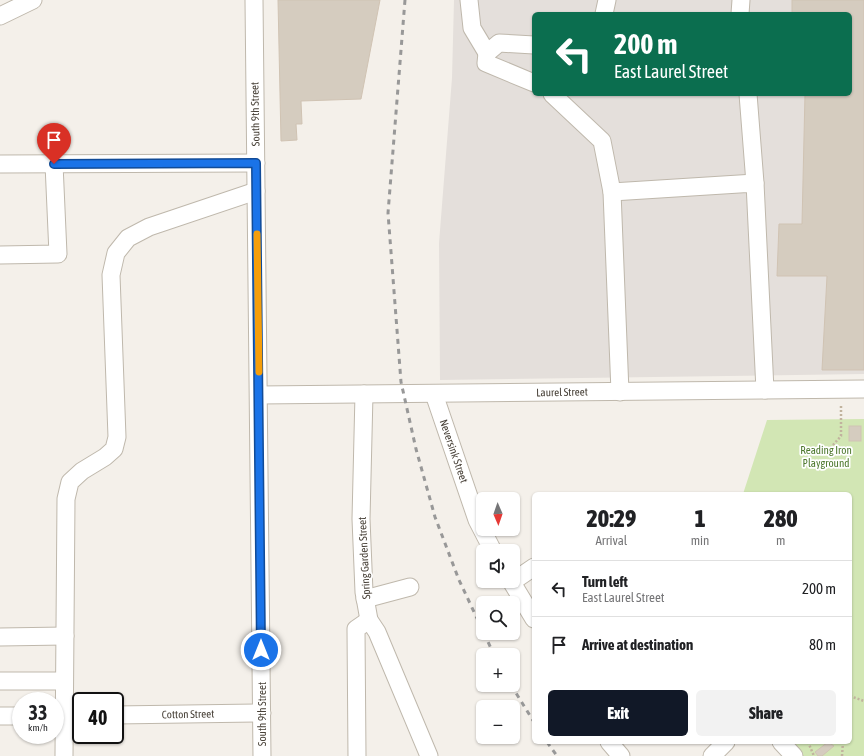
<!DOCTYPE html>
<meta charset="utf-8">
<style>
:root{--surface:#fff;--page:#f2f2f2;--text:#202124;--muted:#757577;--line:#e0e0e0;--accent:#111827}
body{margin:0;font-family:"Asap Condensed",sans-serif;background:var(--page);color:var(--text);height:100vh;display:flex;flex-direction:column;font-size:15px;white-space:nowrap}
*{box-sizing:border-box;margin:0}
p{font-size:13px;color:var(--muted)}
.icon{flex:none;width:22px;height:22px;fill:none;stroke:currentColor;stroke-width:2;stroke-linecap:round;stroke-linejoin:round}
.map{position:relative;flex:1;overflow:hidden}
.drawer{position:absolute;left:532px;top:492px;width:320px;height:252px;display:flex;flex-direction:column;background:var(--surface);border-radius:6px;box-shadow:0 1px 3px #0004}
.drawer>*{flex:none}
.guide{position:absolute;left:532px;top:12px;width:320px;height:84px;border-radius:6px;box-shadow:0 1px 3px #0004;background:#0b6e4f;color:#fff;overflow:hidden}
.needle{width:26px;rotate:178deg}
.controls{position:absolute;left:476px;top:492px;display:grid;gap:8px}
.controls a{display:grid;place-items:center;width:44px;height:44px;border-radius:6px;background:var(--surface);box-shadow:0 1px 3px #0004;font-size:20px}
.speed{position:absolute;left:12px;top:692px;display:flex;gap:8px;font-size:20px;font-weight:700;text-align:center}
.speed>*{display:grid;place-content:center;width:52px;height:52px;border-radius:50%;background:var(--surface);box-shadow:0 1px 3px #0004;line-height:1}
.speed small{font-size:10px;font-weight:400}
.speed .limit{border:2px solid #111;border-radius:6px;background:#fff;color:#111}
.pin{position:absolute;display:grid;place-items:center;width:34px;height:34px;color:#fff;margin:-41px -17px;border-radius:50% 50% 50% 0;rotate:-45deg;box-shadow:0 0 4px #0007}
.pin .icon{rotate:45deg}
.me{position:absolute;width:44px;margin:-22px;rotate:0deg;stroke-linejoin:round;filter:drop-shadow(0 0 3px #0008)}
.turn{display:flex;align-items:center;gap:14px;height:84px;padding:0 16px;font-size:18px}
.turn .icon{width:52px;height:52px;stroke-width:2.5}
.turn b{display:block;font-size:28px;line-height:34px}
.eta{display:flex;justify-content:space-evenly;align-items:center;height:68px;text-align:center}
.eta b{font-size:24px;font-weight:800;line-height:28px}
.primary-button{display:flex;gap:8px;margin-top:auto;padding:8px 16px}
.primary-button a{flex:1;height:46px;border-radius:6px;background:var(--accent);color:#fff;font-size:16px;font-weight:800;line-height:46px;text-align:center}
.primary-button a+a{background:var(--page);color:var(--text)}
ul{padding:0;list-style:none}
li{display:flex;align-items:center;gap:12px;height:56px;padding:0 16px;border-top:1px solid var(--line)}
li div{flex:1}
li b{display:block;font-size:15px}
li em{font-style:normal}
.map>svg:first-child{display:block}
</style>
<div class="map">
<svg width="864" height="756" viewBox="0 0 864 756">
<rect width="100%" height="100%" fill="#f4f0ea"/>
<!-- industrial -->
<path fill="#e4dfdb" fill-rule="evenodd" d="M454 0H864V374L440 380 439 243 452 78ZM534 14H850V94H534Z"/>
<!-- green -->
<polygon fill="#d2e6b4" points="864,419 864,756 799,756 785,742 850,742 850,494 743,494 767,420"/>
<!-- building -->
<g fill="#d5ccbf" stroke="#d0c3b3">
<polygon points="278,0 380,0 361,99 301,101 302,124 296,124 297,140 281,141"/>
<polygon points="792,0 864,0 864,370 822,370 827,276 777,276 779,224 802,224 805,94 850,94 850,14 792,14"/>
<rect x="849" y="426" width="12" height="15"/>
<polygon points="828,742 834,746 822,756 818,756 815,752"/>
</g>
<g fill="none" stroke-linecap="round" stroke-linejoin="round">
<!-- minor casing -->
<g stroke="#bfb8ac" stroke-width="19">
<g id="minor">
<polyline points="254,0 262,756"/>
<polyline points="469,0 472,28 487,53"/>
<polyline points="604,14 607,0"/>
<polyline points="740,14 741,0"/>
<polyline points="0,16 33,0"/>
<polyline points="534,45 499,43 487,53 486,63 534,83"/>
<polyline points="552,94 602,141 612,192 755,183 765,390"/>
<polyline points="748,94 755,183"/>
<polyline points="0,164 256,163"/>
<polyline points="612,192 620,392"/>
<polyline points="0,255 58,254 54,164"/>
<polyline points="364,394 361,519 364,592 369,620 377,632 429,756"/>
<polyline points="434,394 477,520 493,551"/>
<polyline points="259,395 864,389"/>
<polyline points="511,581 534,619"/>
<polyline points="512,582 534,567"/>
<polyline points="365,599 410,587"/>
<polyline points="0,637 65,636"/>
<polyline points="0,681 64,681"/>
<polyline points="115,715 262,713"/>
<polyline points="0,716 21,716"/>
<polyline points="55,716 81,715"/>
<polyline points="609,742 621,756"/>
<polyline points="781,742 794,756"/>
<polyline points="64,756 66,499 70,482 82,471 105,457 114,449 117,437 111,275 116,253 128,238 149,227 256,191"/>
<polyline points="357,756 356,629 369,620"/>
<polyline points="712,756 726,742"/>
</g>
</g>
<!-- path -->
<g stroke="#c1b39e" stroke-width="2.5" stroke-dasharray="2 2" stroke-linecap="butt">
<polyline points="825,454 841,436 841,406"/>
<polyline points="850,696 864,701"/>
<polyline points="808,742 814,756"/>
<polyline points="842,756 843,742"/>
</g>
<!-- minor -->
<use href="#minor" stroke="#fff" stroke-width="17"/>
<!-- rail -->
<g stroke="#989898" stroke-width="3" stroke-dasharray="5 5" stroke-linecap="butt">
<polyline points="405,0 388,213 401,382 416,449 435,517 459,580 483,631"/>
<polyline points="484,633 494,655"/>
<polyline points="511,685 534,722"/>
<polyline points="547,742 557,756"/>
</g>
</g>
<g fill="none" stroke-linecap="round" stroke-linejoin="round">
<!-- route casing -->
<g stroke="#114b97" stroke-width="10">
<polyline id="route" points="54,164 256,163 261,650"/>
</g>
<!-- route -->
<use href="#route" stroke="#1a73e8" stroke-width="7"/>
<!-- slow -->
<polyline stroke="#f59e0b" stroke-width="7" points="257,234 259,372"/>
</g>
<g text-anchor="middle" stroke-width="3.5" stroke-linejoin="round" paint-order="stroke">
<!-- street labels -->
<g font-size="11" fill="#484138" stroke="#fff">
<text transform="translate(255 114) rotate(-91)" y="4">South 9th Street</text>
<text transform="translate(562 392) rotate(-1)" y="4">Laurel Street</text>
<text transform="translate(454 451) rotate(71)" y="4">Neversink Street</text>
<text transform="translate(364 558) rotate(-93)" y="4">Spring Garden Street</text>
<text transform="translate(188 714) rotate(-1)" y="4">Cotton Street</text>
<text transform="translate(262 714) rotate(-90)" y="4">South 9th Street</text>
</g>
<!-- park labels -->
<g font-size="11" fill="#4d782d" stroke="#fff">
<text x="826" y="454">Reading Iron<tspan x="826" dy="13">Playground</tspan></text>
</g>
</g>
</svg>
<div class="controls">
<a><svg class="needle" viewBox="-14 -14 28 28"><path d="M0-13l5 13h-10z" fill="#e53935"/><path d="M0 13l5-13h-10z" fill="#757577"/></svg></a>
<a><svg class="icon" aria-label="sound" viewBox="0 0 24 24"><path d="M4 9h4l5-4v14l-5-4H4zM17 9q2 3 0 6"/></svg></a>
<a><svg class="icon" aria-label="search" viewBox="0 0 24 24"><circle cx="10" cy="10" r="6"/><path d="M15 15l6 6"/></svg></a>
<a>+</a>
<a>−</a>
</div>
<div class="speed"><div>33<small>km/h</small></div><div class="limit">40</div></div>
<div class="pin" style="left:54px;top:164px;background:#d93025"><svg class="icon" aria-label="arrive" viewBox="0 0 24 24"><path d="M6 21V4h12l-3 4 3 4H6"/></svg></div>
<svg class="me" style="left:261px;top:650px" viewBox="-20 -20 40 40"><circle r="17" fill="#1a73e8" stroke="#fff" stroke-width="3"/><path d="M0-11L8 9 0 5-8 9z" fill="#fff"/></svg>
<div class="guide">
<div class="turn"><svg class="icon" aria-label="left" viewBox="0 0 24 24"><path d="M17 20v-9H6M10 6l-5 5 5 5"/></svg><div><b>200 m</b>East Laurel Street</div></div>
</div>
<section class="drawer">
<div class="eta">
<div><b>20:29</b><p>Arrival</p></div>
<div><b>1</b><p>min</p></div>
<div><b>280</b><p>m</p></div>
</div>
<ul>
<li><svg class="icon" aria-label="left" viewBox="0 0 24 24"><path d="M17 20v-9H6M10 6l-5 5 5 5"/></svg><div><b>Turn left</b><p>East Laurel Street</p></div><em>200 m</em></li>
<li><svg class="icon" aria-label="arrive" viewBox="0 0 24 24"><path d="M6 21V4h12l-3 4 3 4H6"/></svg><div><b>Arrive at destination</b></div><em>80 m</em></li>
</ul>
<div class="primary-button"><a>Exit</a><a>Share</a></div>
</section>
</div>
